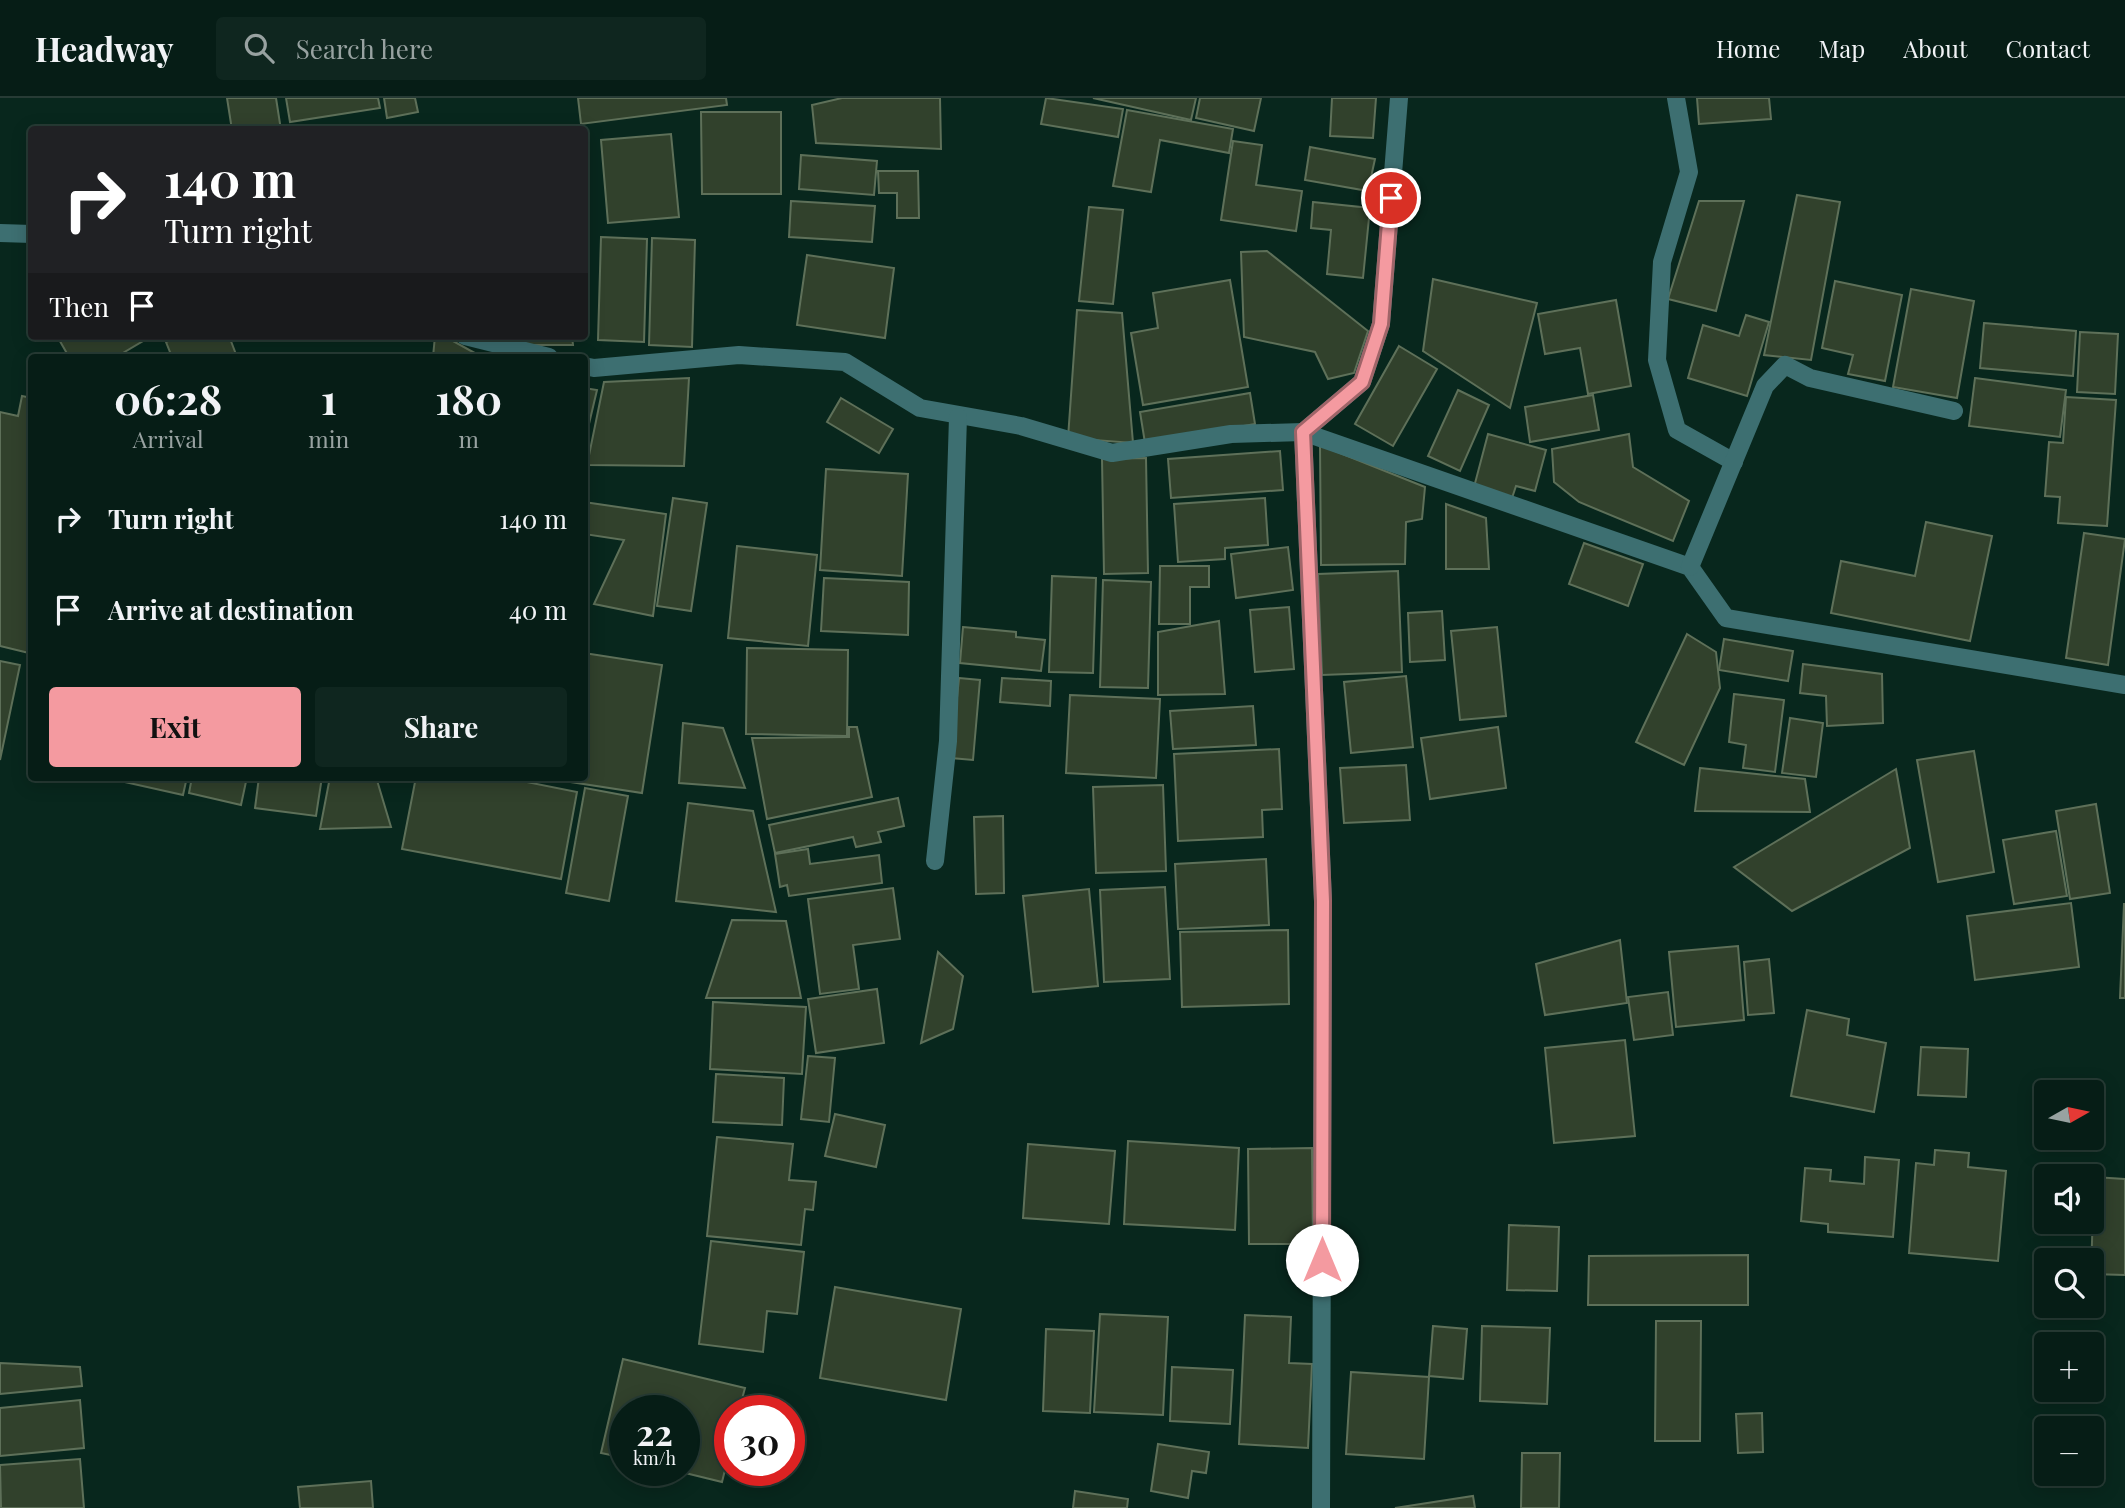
<!DOCTYPE html>
<meta charset="utf-8">
<style>
:root{--surface:#061d16;--page:#0f261f;--text:#f1f3f6;--muted:#98a2a1;--line:#273b35;--accent:#f49aa0}
body{margin:0;font-family:"Playfair Display",serif;background:var(--page);color:var(--text);height:100vh;display:flex;flex-direction:column;font-size:26px;white-space:nowrap}
*{box-sizing:border-box;margin:0}
p{font-size:23px;color:var(--muted)}
.icon{flex:none;width:38px;height:38px;fill:none;stroke:currentColor;stroke-width:2;stroke-linecap:round;stroke-linejoin:round}
.map{position:relative;flex:1;overflow:hidden}
.sheet{position:absolute;left:28px;top:256px;width:560px;height:427px;display:flex;flex-direction:column;background:var(--surface);border-radius:7px;box-shadow:0 4px 18px #0003,0 0 0 2px var(--line)}
.sheet>*{flex:none}
.top-card{position:absolute;left:28px;top:28px;width:560px;height:214px;border-radius:7px;box-shadow:0 4px 18px #0003,0 0 0 2px var(--line);background:#202124;color:#fff;overflow:hidden}
.needle{width:46px;rotate:81deg}
.buttons{position:absolute;left:2034px;top:982px;display:grid;gap:14px}
.buttons a{display:grid;place-items:center;width:70px;height:70px;border-radius:7px;background:var(--surface);box-shadow:0 4px 18px #0003,0 0 0 2px var(--line);font-size:35px}
.speed{position:absolute;left:609px;top:1297px;display:flex;gap:14px;font-size:35px;font-weight:700;text-align:center}
.speed>*{display:grid;place-content:center;width:91px;height:91px;border-radius:50%;background:var(--surface);box-shadow:0 4px 18px #0003,0 0 0 2px var(--line);line-height:1}
.speed small{font-size:18px;font-weight:400}
.speed .limit{border:10px solid #d22;background:#fff;color:#111}
.pin{position:absolute;display:grid;place-items:center;width:60px;height:60px;color:#fff;margin:-30px;border:4px solid #fff;border-radius:50%;box-shadow:0 2px 7px #0007}
.me{position:absolute;width:77px;margin:-38px;rotate:0deg;stroke-linejoin:round;filter:drop-shadow(0 0 5px #0008)}
.turn{display:flex;align-items:center;gap:24px;height:147px;padding:0 21px;font-size:32px}
.turn .icon{width:91px;height:91px;stroke-width:2.5}
.turn b{display:block;font-size:49px;line-height:60px}
.then{display:flex;align-items:center;height:66px;padding:0 21px;background:#0003;gap:14px;font-size:26px}
.eta{display:flex;justify-content:space-evenly;align-items:center;height:119px;text-align:center}
.eta b{font-size:42px;font-weight:700;line-height:49px}
.cta{display:flex;gap:14px;margin-top:auto;padding:14px 21px}
.cta a{flex:1;height:80px;border-radius:7px;background:var(--accent);color:#111;font-size:28px;font-weight:700;line-height:80px;text-align:center}
.cta a+a{background:var(--page);color:var(--text)}
ul{padding:0;list-style:none}
li{display:flex;align-items:center;gap:21px;height:91px;padding:0 21px}
li div{flex:1}
li b{display:block;font-size:26px}
li em{font-style:normal}
header{display:flex;align-items:center;gap:42px;box-sizing:border-box;height:98px;padding:0 35px;background:var(--surface);border-bottom:2px solid var(--line)}
header strong{font-size:33px}
nav{display:flex;gap:38px;margin-inline-start:auto;font-size:24px}
.search{width:490px;height:63px;background:var(--page);display:flex;align-items:center;gap:18px;box-sizing:border-box;padding:0 24px;border-radius:7px;color:var(--muted);font-size:26px}
.map>svg:first-child{display:block}
</style>
<header>
<strong>Headway</strong>
<div class="search"><svg class="icon" aria-label="search" viewBox="0 0 24 24"><circle cx="10" cy="10" r="6"/><path d="M15 15l6 6"/></svg>Search here</div>
<nav><a>Home</a><a>Map</a><a>About</a><a>Contact</a></nav>
</header>
<div class="map">
<svg width="2125" height="1410" viewBox="0 0 2125 1410">
<rect width="100%" height="100%" fill="#08271d"/>
<!-- building -->
<g fill="#31412c" stroke="#5e7059" stroke-width="2">
<polygon points="227,0 276,0 281,32 232,32"/>
<polygon points="286,0 378,0 380,10 290,24"/>
<polygon points="384,0 415,0 418,14 387,20"/>
<polygon points="578,0 726,0 727,7 581,26"/>
<polygon points="842,0 940,0 941,51 816,45 812,7"/>
<polygon points="1046,0 1123,11 1118,39 1041,26"/>
<polygon points="1093,0 1196,0 1191,22"/>
<polygon points="1200,0 1261,0 1254,33 1196,20"/>
<polygon points="1332,0 1376,0 1373,40 1330,38"/>
<polygon points="1697,0 1769,0 1771,21 1699,26"/>
<polygon points="1127,12 1233,31 1229,55 1160,42 1151,94 1113,88"/>
<polygon points="701,14 781,14 781,96 702,96"/>
<polygon points="671,36 679,119 608,125 601,42"/>
<polygon points="1233,43 1262,47 1256,87 1302,93 1296,133 1221,122"/>
<polygon points="1310,49 1375,61 1368,93 1305,82"/>
<polygon points="801,57 877,63 874,97 799,91"/>
<polygon points="878,73 918,73 919,120 897,120 897,95 879,95"/>
<polygon points="1797,97 1840,104 1811,262 1764,257"/>
<polygon points="791,103 875,108 872,144 789,139"/>
<polygon points="1699,103 1744,103 1716,213 1668,201"/>
<polygon points="1313,104 1370,110 1363,180 1327,176 1331,132 1311,130"/>
<polygon points="1089,109 1123,112 1113,206 1079,203"/>
<polygon points="601,139 647,141 644,244 598,242"/>
<polygon points="652,140 695,142 692,249 649,247"/>
<polygon points="1267,153 1368,233 1354,275 1328,281 1315,254 1244,239 1241,154"/>
<polygon points="807,157 894,170 885,240 797,227"/>
<polygon points="1433,181 1537,205 1510,310 1423,253"/>
<polygon points="1230,182 1248,289 1143,307 1131,235 1158,230 1153,195"/>
<polygon points="1835,183 1902,197 1885,283 1848,276 1853,257 1822,250"/>
<polygon points="1911,191 1974,203 1957,300 1893,289"/>
<polygon points="1616,202 1631,288 1588,296 1580,250 1545,256 1538,216"/>
<polygon points="1077,212 1122,215 1133,345 1068,340"/>
<polygon points="1746,217 1769,224 1747,298 1688,280 1703,227 1739,238"/>
<polygon points="1984,225 2076,233 2073,278 1980,270"/>
<polygon points="2080,234 2118,236 2115,296 2077,294"/>
<polygon points="57,238 147,238 148,240 116,259 69,259"/>
<polygon points="180,238 229,238 237,259 172,259 166,244"/>
<polygon points="435,238 444,238 482,259 433,259"/>
<polygon points="520,238 572,238 573,247 520,247"/>
<polygon points="1399,248 1437,271 1393,348 1355,326"/>
<polygon points="689,280 684,368 587,367 604,284"/>
<polygon points="1975,280 2066,292 2060,339 1969,328"/>
<polygon points="584,290 597,292 584,347"/>
<polygon points="1458,292 1489,307 1460,373 1428,358"/>
<polygon points="1250,295 1255,326 1145,345 1140,314"/>
<polygon points="1593,297 1599,332 1530,344 1525,309"/>
<polygon points="22,298 32,300 32,543 29,555 0,548 0,314 18,318"/>
<polygon points="2066,299 2116,302 2107,428 2058,425 2060,399 2045,398 2049,344 2063,345"/>
<polygon points="841,300 893,331 879,355 827,324"/>
<polygon points="1488,336 1546,352 1535,393 1516,388 1512,400 1474,389"/>
<polygon points="1629,336 1633,369 1689,403 1673,443 1579,404 1554,384 1552,351"/>
<polygon points="1320,347 1425,389 1422,421 1406,424 1405,466 1321,467"/>
<polygon points="1280,353 1283,392 1171,400 1168,361"/>
<polygon points="1146,360 1148,475 1104,476 1102,361"/>
<polygon points="826,371 908,376 902,478 820,472"/>
<polygon points="673,400 707,405 691,513 657,508"/>
<polygon points="1265,400 1268,447 1225,450 1225,461 1178,464 1174,406"/>
<polygon points="584,404 666,416 653,518 594,506 624,442 584,436"/>
<polygon points="1446,406 1486,420 1489,471 1446,471"/>
<polygon points="1926,424 1992,438 1970,543 1831,515 1841,463 1915,478"/>
<polygon points="2084,435 2125,441 2108,567 2066,560"/>
<polygon points="1584,445 1643,466 1628,508 1569,486"/>
<polygon points="737,448 817,457 808,548 728,540"/>
<polygon points="1288,449 1293,492 1236,500 1231,456"/>
<polygon points="1160,468 1209,468 1209,489 1190,489 1190,526 1159,526"/>
<polygon points="1398,473 1402,574 1322,577 1318,476"/>
<polygon points="1052,478 1096,480 1093,575 1049,574"/>
<polygon points="824,480 909,484 908,537 821,533"/>
<polygon points="1103,482 1151,484 1148,590 1100,589"/>
<polygon points="1289,509 1294,571 1255,574 1250,512"/>
<polygon points="1442,513 1445,562 1410,564 1408,515"/>
<polygon points="1219,523 1225,596 1158,597 1158,534"/>
<polygon points="963,529 1016,534 1016,539 1045,542 1041,573 960,565"/>
<polygon points="1497,529 1506,618 1460,622 1451,533"/>
<polygon points="1687,536 1716,554 1720,590 1684,667 1636,644"/>
<polygon points="1724,541 1793,553 1788,583 1719,572"/>
<polygon points="747,550 848,552 847,638 746,636"/>
<polygon points="584,555 662,567 642,695 538,679 584,679"/>
<polygon points="0,563 20,567 0,662"/>
<polygon points="1803,566 1882,576 1883,625 1827,628 1826,598 1800,595"/>
<polygon points="1406,578 1413,649 1351,655 1344,584"/>
<polygon points="959,580 980,582 973,662 951,660"/>
<polygon points="1002,580 1051,583 1050,608 1000,604"/>
<polygon points="1734,596 1784,602 1775,674 1743,670 1746,647 1729,644"/>
<polygon points="1070,597 1160,601 1156,680 1066,675"/>
<polygon points="1253,608 1256,647 1173,651 1170,613"/>
<polygon points="1790,620 1823,625 1816,679 1782,675"/>
<polygon points="683,625 723,630 745,690 679,685"/>
<polygon points="849,629 857,629 872,699 767,721 752,640 849,639"/>
<polygon points="1498,629 1506,690 1430,701 1421,640"/>
<polygon points="1279,651 1282,711 1262,712 1263,739 1178,743 1174,656"/>
<polygon points="1974,653 1994,774 1938,784 1917,662"/>
<polygon points="1406,667 1410,722 1344,725 1340,670"/>
<polygon points="1700,670 1805,681 1810,714 1695,713"/>
<polygon points="1896,671 1910,750 1792,813 1734,769"/>
<polygon points="120,679 187,679 183,697 120,683"/>
<polygon points="192,679 247,679 241,707 189,695"/>
<polygon points="259,679 322,679 316,718 255,710"/>
<polygon points="330,679 376,679 391,729 320,731"/>
<polygon points="416,679 502,679 577,694 561,781 402,751"/>
<polygon points="1163,687 1166,773 1096,775 1093,689"/>
<polygon points="585,690 628,698 609,803 566,795"/>
<polygon points="898,700 904,728 878,734 881,744 856,749 853,739 775,755 769,727"/>
<polygon points="688,705 753,713 776,814 676,803"/>
<polygon points="2096,706 2110,795 2070,801 2056,713"/>
<polygon points="1003,718 1004,795 976,796 974,719"/>
<polygon points="2056,733 2067,798 2014,806 2003,742"/>
<polygon points="808,751 810,766 879,757 882,785 789,798 787,787 780,789 775,756"/>
<polygon points="1266,761 1269,827 1178,831 1175,766"/>
<polygon points="1165,789 1170,881 1104,884 1100,792"/>
<polygon points="893,790 900,841 853,847 859,891 820,896 808,801"/>
<polygon points="1089,791 1098,888 1033,894 1023,798"/>
<polygon points="2071,805 2079,869 1975,882 1967,818"/>
<polygon points="2124,806 2125,806 2125,900 2120,900"/>
<polygon points="732,822 786,823 801,900 706,900"/>
<polygon points="1288,832 1289,906 1182,909 1180,834"/>
<polygon points="1620,842 1627,905 1545,917 1536,866"/>
<polygon points="1738,848 1744,922 1676,929 1669,854"/>
<polygon points="938,854 963,878 953,931 921,945"/>
<polygon points="1769,861 1774,915 1748,917 1744,864"/>
<polygon points="877,891 884,945 816,955 808,901"/>
<polygon points="1668,894 1673,937 1634,942 1628,899"/>
<polygon points="713,904 806,909 802,976 710,971"/>
<polygon points="1807,912 1849,921 1847,937 1886,945 1874,1014 1791,998"/>
<polygon points="1625,942 1635,1038 1554,1045 1545,950"/>
<polygon points="1921,949 1968,951 1966,999 1918,997"/>
<polygon points="808,958 835,960 829,1024 801,1021"/>
<polygon points="716,976 784,980 782,1027 713,1024"/>
<polygon points="835,1016 885,1027 876,1069 825,1058"/>
<polygon points="717,1039 793,1046 789,1082 816,1084 813,1112 805,1111 801,1147 707,1138"/>
<polygon points="1128,1043 1239,1050 1235,1132 1124,1126"/>
<polygon points="1028,1046 1115,1053 1109,1126 1023,1120"/>
<polygon points="1312,1050 1313,1146 1249,1146 1248,1051"/>
<polygon points="1935,1052 1969,1055 1968,1069 2006,1073 1998,1163 1909,1155 1916,1065 1934,1067"/>
<polygon points="1865,1059 1899,1062 1893,1139 1828,1134 1828,1126 1801,1123 1805,1070 1831,1072 1830,1083 1864,1086"/>
<polygon points="2094,1079 2125,1081 2125,1177 2091,1176"/>
<polygon points="1509,1127 1559,1129 1557,1193 1507,1192"/>
<polygon points="711,1143 804,1154 797,1216 767,1213 763,1254 699,1246"/>
<polygon points="1748,1157 1748,1207 1588,1207 1589,1158"/>
<polygon points="835,1189 961,1211 946,1302 820,1280"/>
<polygon points="1100,1216 1168,1219 1163,1317 1094,1314"/>
<polygon points="1245,1217 1291,1219 1289,1265 1312,1266 1308,1350 1239,1346"/>
<polygon points="1656,1223 1701,1223 1700,1343 1655,1343"/>
<polygon points="1433,1228 1467,1231 1463,1281 1429,1278"/>
<polygon points="1482,1228 1550,1230 1547,1306 1480,1303"/>
<polygon points="1046,1231 1094,1233 1090,1315 1043,1313"/>
<polygon points="623,1261 745,1290 739,1312 730,1312 730,1352 722,1384 673,1372 684,1372 684,1312 625,1312 625,1360 601,1355"/>
<polygon points="0,1265 80,1269 82,1288 0,1296"/>
<polygon points="1172,1269 1233,1272 1230,1326 1170,1323"/>
<polygon points="1351,1274 1429,1279 1424,1361 1346,1356"/>
<polygon points="80,1302 84,1350 0,1358 0,1310"/>
<polygon points="1762,1315 1763,1354 1738,1355 1736,1316"/>
<polygon points="1158,1346 1209,1354 1206,1375 1192,1373 1188,1400 1151,1393"/>
<polygon points="1522,1355 1560,1355 1559,1410 1521,1410"/>
<polygon points="80,1361 84,1410 1,1410 0,1367"/>
<polygon points="371,1383 373,1410 300,1410 298,1389"/>
<polygon points="1075,1393 1128,1401 1127,1410 1073,1410"/>
<polygon points="1473,1398 1475,1410 1395,1410"/>
</g>
<g fill="none" stroke-linecap="round" stroke-linejoin="round">
<!-- street -->
<g stroke="#3d6f71" stroke-width="18">
<polyline points="1676,0 1689,74 1662,164 1657,262 1677,332 1734,364"/>
<polyline points="0,135 32,136"/>
<polyline points="465,238 549,259"/>
<polyline points="584,268 594,270 739,257 845,264 920,310 1021,328 1112,355 1231,336 1303,334 1690,469 1726,520 2125,587"/>
<polyline points="1690,469 1765,288 1785,267 1810,280 1954,313"/>
<polyline points="935,763 948,643 958,319"/>
<polyline points="1321,1410 1323,803 1303,334 1362,284 1381,226 1399,0"/>
</g>
</g>
<g fill="none" stroke-linecap="round" stroke-linejoin="round">
<!-- route casing -->
<g stroke="#9f6468" stroke-width="18">
<polyline id="route" points="1322,1162 1323,803 1303,334 1362,284 1381,226 1391,100"/>
</g>
<!-- route -->
<use href="#route" stroke="#f49aa0" stroke-width="12"/>
</g>
</svg>
<div class="buttons">
<a><svg class="needle" viewBox="-14 -14 28 28"><path d="M0-13l5 13h-10z" fill="#e53935"/><path d="M0 13l5-13h-10z" fill="#98a2a1"/></svg></a>
<a><svg class="icon" aria-label="sound" viewBox="0 0 24 24"><path d="M4 9h4l5-4v14l-5-4H4zM17 9q2 3 0 6"/></svg></a>
<a><svg class="icon" aria-label="search" viewBox="0 0 24 24"><circle cx="10" cy="10" r="6"/><path d="M15 15l6 6"/></svg></a>
<a>+</a>
<a>−</a>
</div>
<div class="speed"><div>22<small>km/h</small></div><div class="limit">30</div></div>
<div class="pin" style="left:1391px;top:100px;background:#d93025"><svg class="icon" aria-label="arrive" viewBox="0 0 24 24"><path d="M6 21V4h12l-3 4 3 4H6"/></svg></div>
<svg class="me" style="left:1322px;top:1162px" viewBox="-20 -20 40 40"><circle r="19" fill="#fff"/><path d="M0-13L10 11 0 6-10 11z" fill="#f49aa0"/></svg>
<div class="top-card">
<div class="turn"><svg class="icon" aria-label="right" viewBox="0 0 24 24"><path d="M7 20v-9h11M14 6l5 5-5 5"/></svg><div><b>140 m</b>Turn right</div></div>
<div class="then">Then<svg class="icon" aria-label="arrive" viewBox="0 0 24 24"><path d="M6 21V4h12l-3 4 3 4H6"/></svg></div>
</div>
<section class="sheet">
<div class="eta">
<div><b>06:28</b><p>Arrival</p></div>
<div><b>1</b><p>min</p></div>
<div><b>180</b><p>m</p></div>
</div>
<ul>
<li><svg class="icon" aria-label="right" viewBox="0 0 24 24"><path d="M7 20v-9h11M14 6l5 5-5 5"/></svg><div><b>Turn right</b></div><em>140 m</em></li>
<li><svg class="icon" aria-label="arrive" viewBox="0 0 24 24"><path d="M6 21V4h12l-3 4 3 4H6"/></svg><div><b>Arrive at destination</b></div><em>40 m</em></li>
</ul>
<div class="cta"><a>Exit</a><a>Share</a></div>
</section>
</div>
